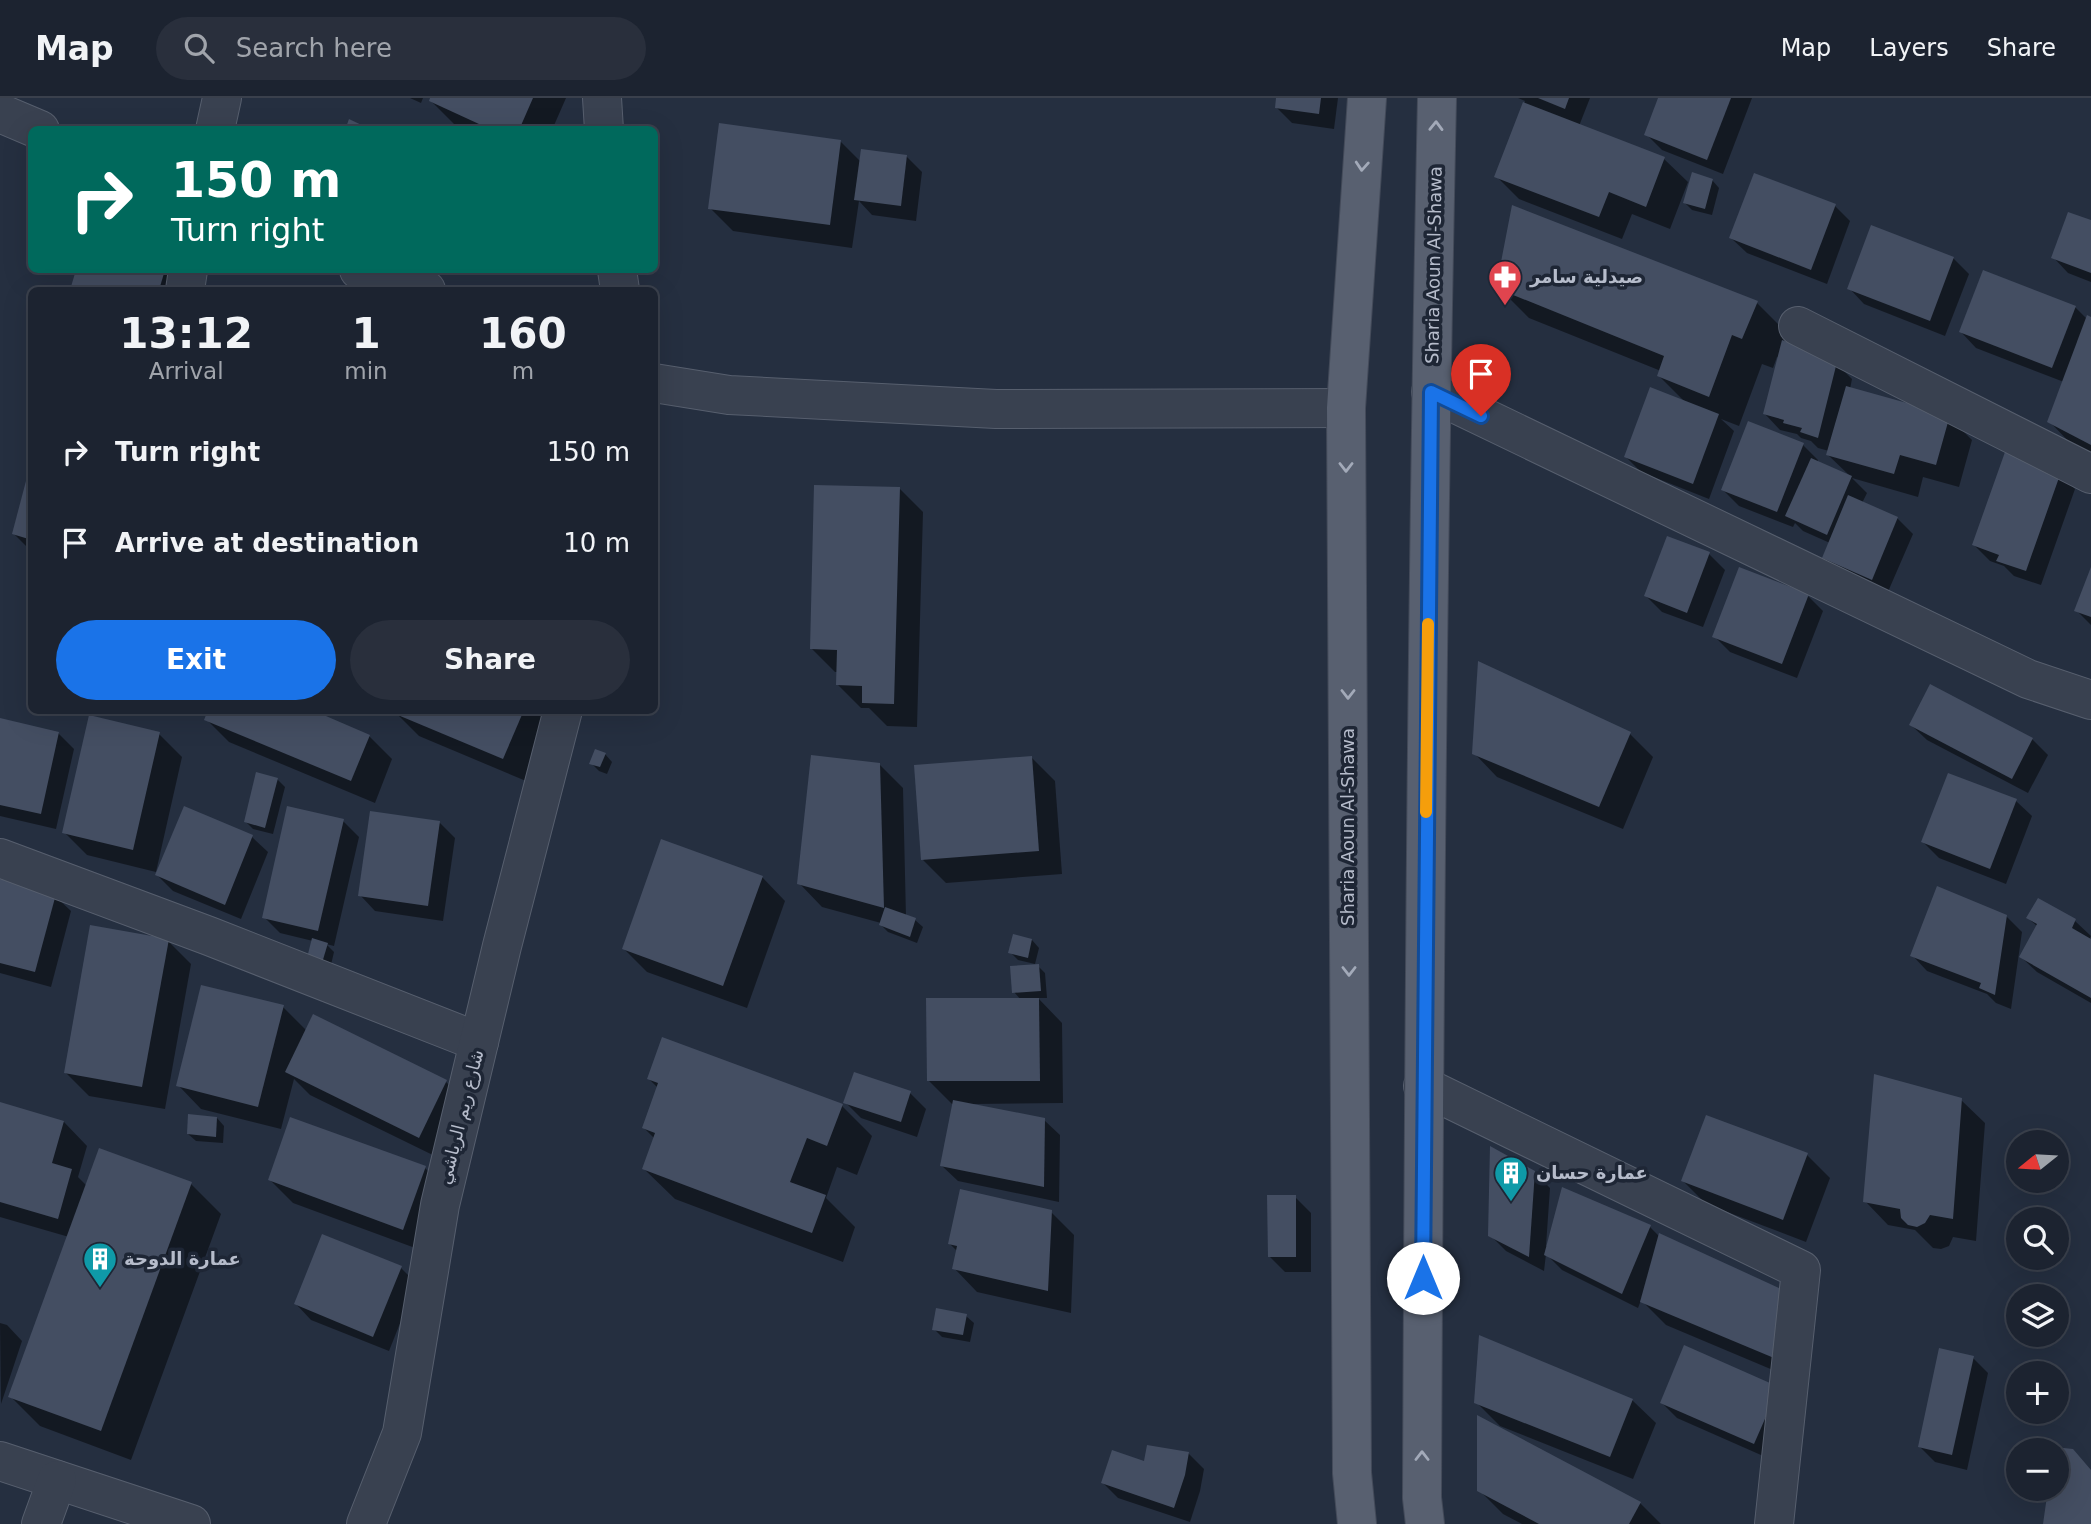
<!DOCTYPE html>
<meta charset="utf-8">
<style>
:root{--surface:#1c2330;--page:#292f3c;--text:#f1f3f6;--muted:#a0a4ab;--line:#3a404c;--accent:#1a73e8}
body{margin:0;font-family:"DejaVu Sans","Noto Naskh Arabic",sans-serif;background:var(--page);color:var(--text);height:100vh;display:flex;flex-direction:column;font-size:26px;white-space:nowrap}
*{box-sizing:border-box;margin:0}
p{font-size:23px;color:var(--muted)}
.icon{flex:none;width:38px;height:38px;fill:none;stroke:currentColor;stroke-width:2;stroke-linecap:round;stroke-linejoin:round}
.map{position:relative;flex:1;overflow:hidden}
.side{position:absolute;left:28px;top:189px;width:630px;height:427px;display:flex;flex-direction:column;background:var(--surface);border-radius:10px;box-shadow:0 7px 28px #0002,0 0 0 2px var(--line)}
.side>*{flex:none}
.top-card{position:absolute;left:28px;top:28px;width:630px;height:147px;border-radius:10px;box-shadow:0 7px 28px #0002,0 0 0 2px var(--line);background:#00695c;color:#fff;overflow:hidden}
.needle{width:46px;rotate:252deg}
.fabs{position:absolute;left:2006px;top:1032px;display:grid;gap:14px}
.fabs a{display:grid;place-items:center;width:63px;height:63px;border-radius:50%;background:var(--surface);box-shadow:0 7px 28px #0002,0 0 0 2px var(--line);font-size:35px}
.pin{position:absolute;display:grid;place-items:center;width:60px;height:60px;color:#fff;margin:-72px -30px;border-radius:50% 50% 50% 0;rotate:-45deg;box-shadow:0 0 7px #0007}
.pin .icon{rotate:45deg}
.me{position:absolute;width:77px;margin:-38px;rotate:0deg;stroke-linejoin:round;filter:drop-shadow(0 0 5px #0008)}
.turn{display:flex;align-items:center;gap:24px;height:147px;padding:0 28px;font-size:32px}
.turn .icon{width:91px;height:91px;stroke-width:2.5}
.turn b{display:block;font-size:49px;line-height:60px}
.eta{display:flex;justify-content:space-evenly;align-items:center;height:119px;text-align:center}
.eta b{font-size:42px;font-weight:600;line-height:49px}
.cta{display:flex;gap:14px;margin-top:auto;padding:14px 28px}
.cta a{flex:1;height:80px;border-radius:42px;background:var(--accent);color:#fff;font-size:28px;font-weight:600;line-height:80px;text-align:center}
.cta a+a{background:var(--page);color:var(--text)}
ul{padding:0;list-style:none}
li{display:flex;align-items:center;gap:21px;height:91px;padding:0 28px}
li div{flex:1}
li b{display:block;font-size:26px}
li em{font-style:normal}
header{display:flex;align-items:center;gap:42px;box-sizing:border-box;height:98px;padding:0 35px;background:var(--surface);border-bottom:2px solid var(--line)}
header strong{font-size:33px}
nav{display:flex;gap:38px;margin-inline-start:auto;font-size:24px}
.search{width:490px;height:63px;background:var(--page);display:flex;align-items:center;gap:18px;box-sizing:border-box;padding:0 24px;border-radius:38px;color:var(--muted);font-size:26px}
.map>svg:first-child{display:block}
</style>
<header>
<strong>Map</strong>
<div class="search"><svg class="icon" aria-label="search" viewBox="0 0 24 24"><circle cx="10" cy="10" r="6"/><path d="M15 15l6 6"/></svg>Search here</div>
<nav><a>Map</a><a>Layers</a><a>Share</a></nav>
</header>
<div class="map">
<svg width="2091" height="1426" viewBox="0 0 2091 1426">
<rect width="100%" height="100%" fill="#252f40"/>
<!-- shadow -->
<g fill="#0007">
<polygon points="410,0 423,0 421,5"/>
<polygon points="432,0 566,0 552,32 467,32 454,26 431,3"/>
<polygon points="1278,0 1338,0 1334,31 1292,25 1277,10"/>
<polygon points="1518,0 1590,0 1579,28 1664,61 1688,84 1670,131 1632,116 1622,141 1519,101 1496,78 1525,3"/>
<polygon points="1660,0 1752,0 1723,76 1662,52 1646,36"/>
<polygon points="840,43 861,64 906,58 922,74 916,123 872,117 859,103 852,150 733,133 710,110"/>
<polygon points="1712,82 1719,90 1712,117 1692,112 1685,105"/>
<polygon points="1835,108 1850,123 1827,186 1747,155 1731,140"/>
<polygon points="2091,124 2091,184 2068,175 2053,159"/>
<polygon points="1953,160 1969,176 1945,238 1864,206 1849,190"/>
<polygon points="78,172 182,172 188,192 72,192"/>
<polygon points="1498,189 1757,205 1787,235 1783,244 1836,265 1852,281 1850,291 1949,319 1972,342 1959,389 1923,379 1918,399 1852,380 1867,395 1862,405 1897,420 1913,436 1887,496 1839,475 1824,460 1830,445 1803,433 1795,425 1793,429 1739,408 1723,392 1803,347 1818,362 1817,364 1850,378 1828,357 1829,353 1818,350 1811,343 1801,340 1797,336 1780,332 1765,316 1779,260 1777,259 1773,270 1762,266 1739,328 1721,321 1734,333 1709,401 1641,374 1626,359 1686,305 1659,278 1661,273 1529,220"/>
<polygon points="2075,209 2088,222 2091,220 2091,357 2072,347 2049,323 2064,284 1976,250 1961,234"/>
<polygon points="32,367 32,454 14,436"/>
<polygon points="2060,376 2075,391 2041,487 2014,478 2004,468 1990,463 1974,447"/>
<polygon points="900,391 923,414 917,629 887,628 869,610 861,610 837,586 838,574 835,574 811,550"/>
<polygon points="1668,440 1709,456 1725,472 1703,529 1662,514 1646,498"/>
<polygon points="2091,473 2091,527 2076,512"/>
<polygon points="1808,498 1823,513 1797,580 1730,554 1714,538"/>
<polygon points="396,612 556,612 526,683 419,638 396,615"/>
<polygon points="206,621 369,638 392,661 375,705 229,644"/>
<polygon points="0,622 58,635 74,651 56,731 0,718"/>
<polygon points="1911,627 2032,641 2048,657 2028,695 1927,642"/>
<polygon points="159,636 182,659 156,774 87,757 64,734"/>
<polygon points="1630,636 1653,659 1623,731 1497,679 1474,655"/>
<polygon points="605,656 612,664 607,676 599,673 591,665"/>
<polygon points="1032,660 1055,683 1062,776 946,785 923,762"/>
<polygon points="880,667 903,690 906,819 915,822 923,829 917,845 888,834 881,827 881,825 822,809 799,785"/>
<polygon points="277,681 285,689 273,736 253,731 245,723"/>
<polygon points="2016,703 2032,718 2006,786 1939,760 1923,744"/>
<polygon points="185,710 252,739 268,754 241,821 173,793 157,777"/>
<polygon points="343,723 359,739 334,848 326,846 334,854 330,871 316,867 313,843 280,835 264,819"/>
<polygon points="440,725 455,740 443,823 375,813 360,797"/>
<polygon points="762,779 785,803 747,910 647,874 624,851"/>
<polygon points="0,782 55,798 71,813 51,889 0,875"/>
<polygon points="2039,802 2075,823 2091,838 2089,842 2091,843 2091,905 2037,874 2021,859 2038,829 2028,820"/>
<polygon points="2006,818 2022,834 2011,911 1996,905 1987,896 1927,873 1912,857"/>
<polygon points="1032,842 1039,850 1035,866 1018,862 1010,854"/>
<polygon points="168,843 191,866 165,1011 89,998 66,975"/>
<polygon points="1038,868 1045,875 1047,900 1038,900 1062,925 1063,1005 973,1006 973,1007 1044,1022 1060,1037 1059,1104 958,1083 942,1068 954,1006 952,1006 928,982 1021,902 1014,894"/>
<polygon points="283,909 307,933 314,918 446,984 470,1007 443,1062 310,997 294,981 281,1031 201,1011 178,987"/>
<polygon points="649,981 842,1008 872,1038 857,1077 837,1069 826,1100 855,1129 843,1164 675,1101 644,1071 655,1041 644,1030 658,990"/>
<polygon points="910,995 926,1011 917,1039 861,1020 845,1004"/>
<polygon points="1961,1002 1985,1025 1976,1143 1953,1139 1949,1148 1941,1151 1933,1150 1915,1132 1888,1127 1865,1103"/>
<polygon points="0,1006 64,1024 87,1048 78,1079 87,1088 191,1086 221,1116 131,1362 40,1328 10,1298 69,1139 0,1119"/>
<polygon points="217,1020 224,1028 223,1045 196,1043 188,1036"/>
<polygon points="1807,1057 1830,1080 1806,1144 1706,1106 1683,1083"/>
<polygon points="425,1070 448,1093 426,1154 293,1105 270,1082"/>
<polygon points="1534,1074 1550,1090 1546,1148 1650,1129 1804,1285 1666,1227 1641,1202 1638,1210 1562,1172 1546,1156 1544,1173 1506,1153 1490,1137"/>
<polygon points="1295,1099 1311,1115 1311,1174 1285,1174 1269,1158"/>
<polygon points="1051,1114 1074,1137 1071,1215 977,1194 954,1170 957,1153 950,1146"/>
<polygon points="401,1170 416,1185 389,1253 311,1222 296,1206"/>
<polygon points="966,1218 974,1225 970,1244 942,1239 934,1231"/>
<polygon points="0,1225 7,1227 22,1243 1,1306"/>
<polygon points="1973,1260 1988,1275 1967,1372 1935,1364 1920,1349"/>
<polygon points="1632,1302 1656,1325 1633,1381 1500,1328 1476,1304"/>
<polygon points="1662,1305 1794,1306 1770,1361 1677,1320"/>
<polygon points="1188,1355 1204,1371 1200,1393 1190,1424 1118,1400 1103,1385 1146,1365"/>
<polygon points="1479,1392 1640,1405 1661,1426 1522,1426 1503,1416"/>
</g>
<!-- building -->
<g fill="#444e62">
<polygon points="430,0 533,0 519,32 492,32 429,3"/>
<polygon points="1276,0 1321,0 1319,16 1275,10"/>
<polygon points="1538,0 1569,0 1565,11"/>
<polygon points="1658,0 1731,0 1707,62 1644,37"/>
<polygon points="1523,4 1665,59 1646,109 1609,94 1599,119 1494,79"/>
<polygon points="349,21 372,32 345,32"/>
<polygon points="719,25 841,42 830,127 708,111"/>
<polygon points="861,51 907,57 901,108 854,102"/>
<polygon points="1692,74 1713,81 1705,111 1683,105"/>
<polygon points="1754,75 1836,106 1811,172 1729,140"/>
<polygon points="1512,107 1758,203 1742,241 1732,237 1709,299 1657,278 1664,258 1496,190"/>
<polygon points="2068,114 2091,122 2091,175 2051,160"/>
<polygon points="1871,127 1954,159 1930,223 1847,191"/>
<polygon points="76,172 165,172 159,192 70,192"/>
<polygon points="1983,172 2076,208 2052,270 1959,234"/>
<polygon points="2087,217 2091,219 2091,347 2047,324"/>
<polygon points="1782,242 1837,264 1818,340 1800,334 1802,330 1783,325 1784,322 1763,316"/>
<polygon points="1846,288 1950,317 1936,367 1900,357 1894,376 1826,357"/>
<polygon points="1650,289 1719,316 1693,386 1624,359"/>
<polygon points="1748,323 1804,345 1777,414 1721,392"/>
<polygon points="2005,354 2061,374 2026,473 1996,463 1999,457 1972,447"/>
<polygon points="1811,360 1852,378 1827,437 1785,418"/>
<polygon points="31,364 32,364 32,442 12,436"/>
<polygon points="814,387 900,389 894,606 862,605 862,588 836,587 837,552 810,551"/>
<polygon points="1848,397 1898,419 1872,482 1822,460"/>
<polygon points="1667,438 1710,454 1687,515 1644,498"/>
<polygon points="1739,469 1809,496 1782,566 1712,539"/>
<polygon points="2091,469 2091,519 2074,513"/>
<polygon points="1478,563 1631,634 1599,709 1472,656"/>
<polygon points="1930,586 2033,640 2012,681 1909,627"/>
<polygon points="208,612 312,612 370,637 351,683 204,622"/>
<polygon points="395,612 524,612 503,661 393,615"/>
<polygon points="89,617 160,634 133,752 62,735"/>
<polygon points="0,620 59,634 41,716 0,707"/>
<polygon points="595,651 606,655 600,669 589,666"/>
<polygon points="811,657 880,665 884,810 797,786"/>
<polygon points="1032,658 1039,753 921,762 914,667"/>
<polygon points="256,674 278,680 265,730 244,724"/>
<polygon points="1948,675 2017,701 1990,771 1921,744"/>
<polygon points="184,708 253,737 225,807 155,777"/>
<polygon points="287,708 344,721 318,833 262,820"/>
<polygon points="370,713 440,723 428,808 358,798"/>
<polygon points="661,741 763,778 723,888 622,851"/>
<polygon points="0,781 56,796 35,874 0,865"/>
<polygon points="1937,788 2007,817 1995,897 1979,890 1981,885 1910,858"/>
<polygon points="2038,800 2076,821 2072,830 2091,841 2091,900 2019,859 2037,826 2026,820"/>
<polygon points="885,809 916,820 910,839 879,827"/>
<polygon points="90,827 169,841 142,989 64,975"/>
<polygon points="1013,836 1032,841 1028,860 1008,855"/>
<polygon points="312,840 328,845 322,865 307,860"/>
<polygon points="1039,866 1041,893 1012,895 1010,868"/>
<polygon points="201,887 284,907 258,1009 176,988"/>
<polygon points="926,900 1039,900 1040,983 927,983"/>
<polygon points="313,916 447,982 419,1040 285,974"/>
<polygon points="662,939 843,1006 827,1048 807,1040 790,1084 826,1097 812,1135 642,1071 655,1035 642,1030 658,985 647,981"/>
<polygon points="854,974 911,993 901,1024 843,1005"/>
<polygon points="1874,976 1962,1000 1953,1121 1930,1117 1925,1125 1917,1129 1908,1127 1901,1120 1900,1111 1863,1104"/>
<polygon points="953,1002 1045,1020 1044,1089 940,1068"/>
<polygon points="0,1004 64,1023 52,1065 72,1071 58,1121 0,1104"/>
<polygon points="188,1016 217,1019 216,1039 187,1036"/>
<polygon points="1706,1017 1808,1055 1783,1122 1681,1083"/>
<polygon points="290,1019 426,1068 403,1132 268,1082"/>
<polygon points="1490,1048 1535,1073 1529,1159 1488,1138"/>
<polygon points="99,1050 192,1084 101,1333 8,1299"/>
<polygon points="1562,1089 1651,1127 1622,1196 1544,1157"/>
<polygon points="960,1091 1052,1112 1048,1193 952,1171 957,1148 948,1146"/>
<polygon points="1267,1097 1296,1097 1296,1159 1268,1159"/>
<polygon points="1659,1135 1790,1195 1781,1263 1640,1204"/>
<polygon points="322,1136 402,1168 373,1239 294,1206"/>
<polygon points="936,1210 967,1216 963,1237 932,1232"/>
<polygon points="1479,1237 1633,1301 1610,1359 1474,1305"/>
<polygon points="1684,1247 1779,1289 1754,1346 1660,1305"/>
<polygon points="1939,1250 1974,1258 1952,1357 1918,1349"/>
<polygon points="1477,1317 1641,1404 1629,1426 1539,1426 1477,1393"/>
<polygon points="1147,1347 1189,1354 1185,1377 1174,1410 1101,1385 1112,1352 1144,1363"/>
<polygon points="2054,1349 2073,1351 2091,1372 2091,1426 2043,1426 2048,1391 2056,1391 2056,1353 2054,1353"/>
</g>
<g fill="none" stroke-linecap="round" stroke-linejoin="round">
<!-- minor casing -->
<g stroke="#575f6e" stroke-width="40">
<g id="minor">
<polyline points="602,0 604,32"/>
<polyline points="0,15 40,32"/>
<polyline points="215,32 222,0"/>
<polyline points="359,172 426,192"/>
<polyline points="617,172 620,192"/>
<polyline points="185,192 188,172"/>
<polyline points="1798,228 2091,376"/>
<polyline points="654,285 729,297 996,311 1346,310"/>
<polyline points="1431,294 2028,581 2091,602"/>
<polyline points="0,760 209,838 479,944"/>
<polyline points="1423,988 1801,1172 1774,1426"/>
<polyline points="0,1363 191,1426"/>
<polyline points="41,1426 57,1382"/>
<polyline points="366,1426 402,1335 440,1107 502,848 563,612"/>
</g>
</g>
<!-- major casing -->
<g stroke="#434a59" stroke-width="40">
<g id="major">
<polyline points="1357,1426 1352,1375 1346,310 1367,0"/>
<path d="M1425 1426 1422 1400C1424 933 1427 467 1437 0"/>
</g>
</g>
<!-- minor -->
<use href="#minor" stroke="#394150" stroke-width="38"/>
<!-- major -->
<use href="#major" stroke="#586070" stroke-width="38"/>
</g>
<!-- one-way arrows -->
<defs><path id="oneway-chevron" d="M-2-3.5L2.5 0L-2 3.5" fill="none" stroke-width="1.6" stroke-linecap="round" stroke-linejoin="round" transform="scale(1.75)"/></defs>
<g stroke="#a3aab9">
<use href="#oneway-chevron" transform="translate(1436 28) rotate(-89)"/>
<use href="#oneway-chevron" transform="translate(1362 68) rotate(94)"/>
<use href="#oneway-chevron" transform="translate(1346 369) rotate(90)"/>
<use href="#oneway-chevron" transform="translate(1348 596) rotate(90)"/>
<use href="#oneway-chevron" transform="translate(1349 873) rotate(90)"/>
<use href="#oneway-chevron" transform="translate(1422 1358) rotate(-90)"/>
</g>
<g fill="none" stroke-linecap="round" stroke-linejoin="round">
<!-- route casing -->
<g stroke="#114b97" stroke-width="18">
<polyline id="route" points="1423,1180 1431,294 1481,318"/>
</g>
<!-- route -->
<use href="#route" stroke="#1a73e8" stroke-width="12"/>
<!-- slow -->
<polyline stroke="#f59e0b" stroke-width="12" points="1426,714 1428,526"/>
</g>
<!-- icons -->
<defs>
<g id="pharmacy-pin" transform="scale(1.75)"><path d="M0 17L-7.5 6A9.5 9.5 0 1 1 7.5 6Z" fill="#e0444e" stroke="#1e2635"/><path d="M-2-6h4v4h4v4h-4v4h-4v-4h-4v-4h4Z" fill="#fff"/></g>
<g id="building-pin" transform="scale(1.75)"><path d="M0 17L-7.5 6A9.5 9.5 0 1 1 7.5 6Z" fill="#0f9aa8" stroke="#1e2635"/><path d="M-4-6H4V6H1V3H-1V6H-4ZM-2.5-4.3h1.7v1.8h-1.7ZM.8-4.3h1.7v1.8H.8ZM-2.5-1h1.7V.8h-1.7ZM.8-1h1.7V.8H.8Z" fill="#fff"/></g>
</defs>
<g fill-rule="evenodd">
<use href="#pharmacy-pin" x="1505" y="179"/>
<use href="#building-pin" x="1511" y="1075"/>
<use href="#building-pin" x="100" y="1161"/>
</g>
<g text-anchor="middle" stroke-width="7" stroke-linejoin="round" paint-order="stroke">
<!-- street labels -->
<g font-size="18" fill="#b6bccb" stroke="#1e2635">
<text transform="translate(1434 167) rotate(-89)" y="6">Sharia Aoun Al-Shawa</text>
<text transform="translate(1348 729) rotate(-90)" y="6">Sharia Aoun Al-Shawa</text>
<text transform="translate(461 1019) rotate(-76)" y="6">شارع ريم الرياشي</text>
</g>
<!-- poi labels -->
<g font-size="18" font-weight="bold" fill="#b6bccb" stroke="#1e2635" text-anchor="start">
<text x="1530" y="185">صيدلية سامر</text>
<text x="1536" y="1081">عمارة حسان</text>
<text x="124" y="1167">عمارة الدوحة</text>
</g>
</g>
</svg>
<div class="fabs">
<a><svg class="needle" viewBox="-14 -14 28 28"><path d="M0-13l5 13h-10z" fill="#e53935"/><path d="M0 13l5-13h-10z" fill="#a0a4ab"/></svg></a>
<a><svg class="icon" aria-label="search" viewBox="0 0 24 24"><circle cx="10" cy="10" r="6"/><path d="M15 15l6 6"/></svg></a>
<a><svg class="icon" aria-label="layers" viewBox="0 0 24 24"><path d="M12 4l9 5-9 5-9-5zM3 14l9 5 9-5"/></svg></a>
<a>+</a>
<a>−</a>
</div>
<div class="pin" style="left:1481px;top:318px;background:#d93025"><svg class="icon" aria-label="arrive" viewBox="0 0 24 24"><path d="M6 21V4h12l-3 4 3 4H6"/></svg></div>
<svg class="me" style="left:1423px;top:1180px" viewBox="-20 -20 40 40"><circle r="19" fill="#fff"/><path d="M0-13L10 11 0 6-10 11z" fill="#1a73e8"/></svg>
<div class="top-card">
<div class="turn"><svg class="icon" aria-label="right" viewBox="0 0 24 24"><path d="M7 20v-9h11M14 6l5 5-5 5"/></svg><div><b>150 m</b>Turn right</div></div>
</div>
<section class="side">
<div class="eta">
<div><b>13:12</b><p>Arrival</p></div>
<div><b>1</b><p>min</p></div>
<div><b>160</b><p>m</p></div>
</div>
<ul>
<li><svg class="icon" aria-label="right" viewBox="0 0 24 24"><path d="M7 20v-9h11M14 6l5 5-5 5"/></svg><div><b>Turn right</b></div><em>150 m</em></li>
<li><svg class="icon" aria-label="arrive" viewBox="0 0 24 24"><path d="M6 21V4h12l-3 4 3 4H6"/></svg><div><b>Arrive at destination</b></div><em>10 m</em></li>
</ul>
<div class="cta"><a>Exit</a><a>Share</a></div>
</section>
</div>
